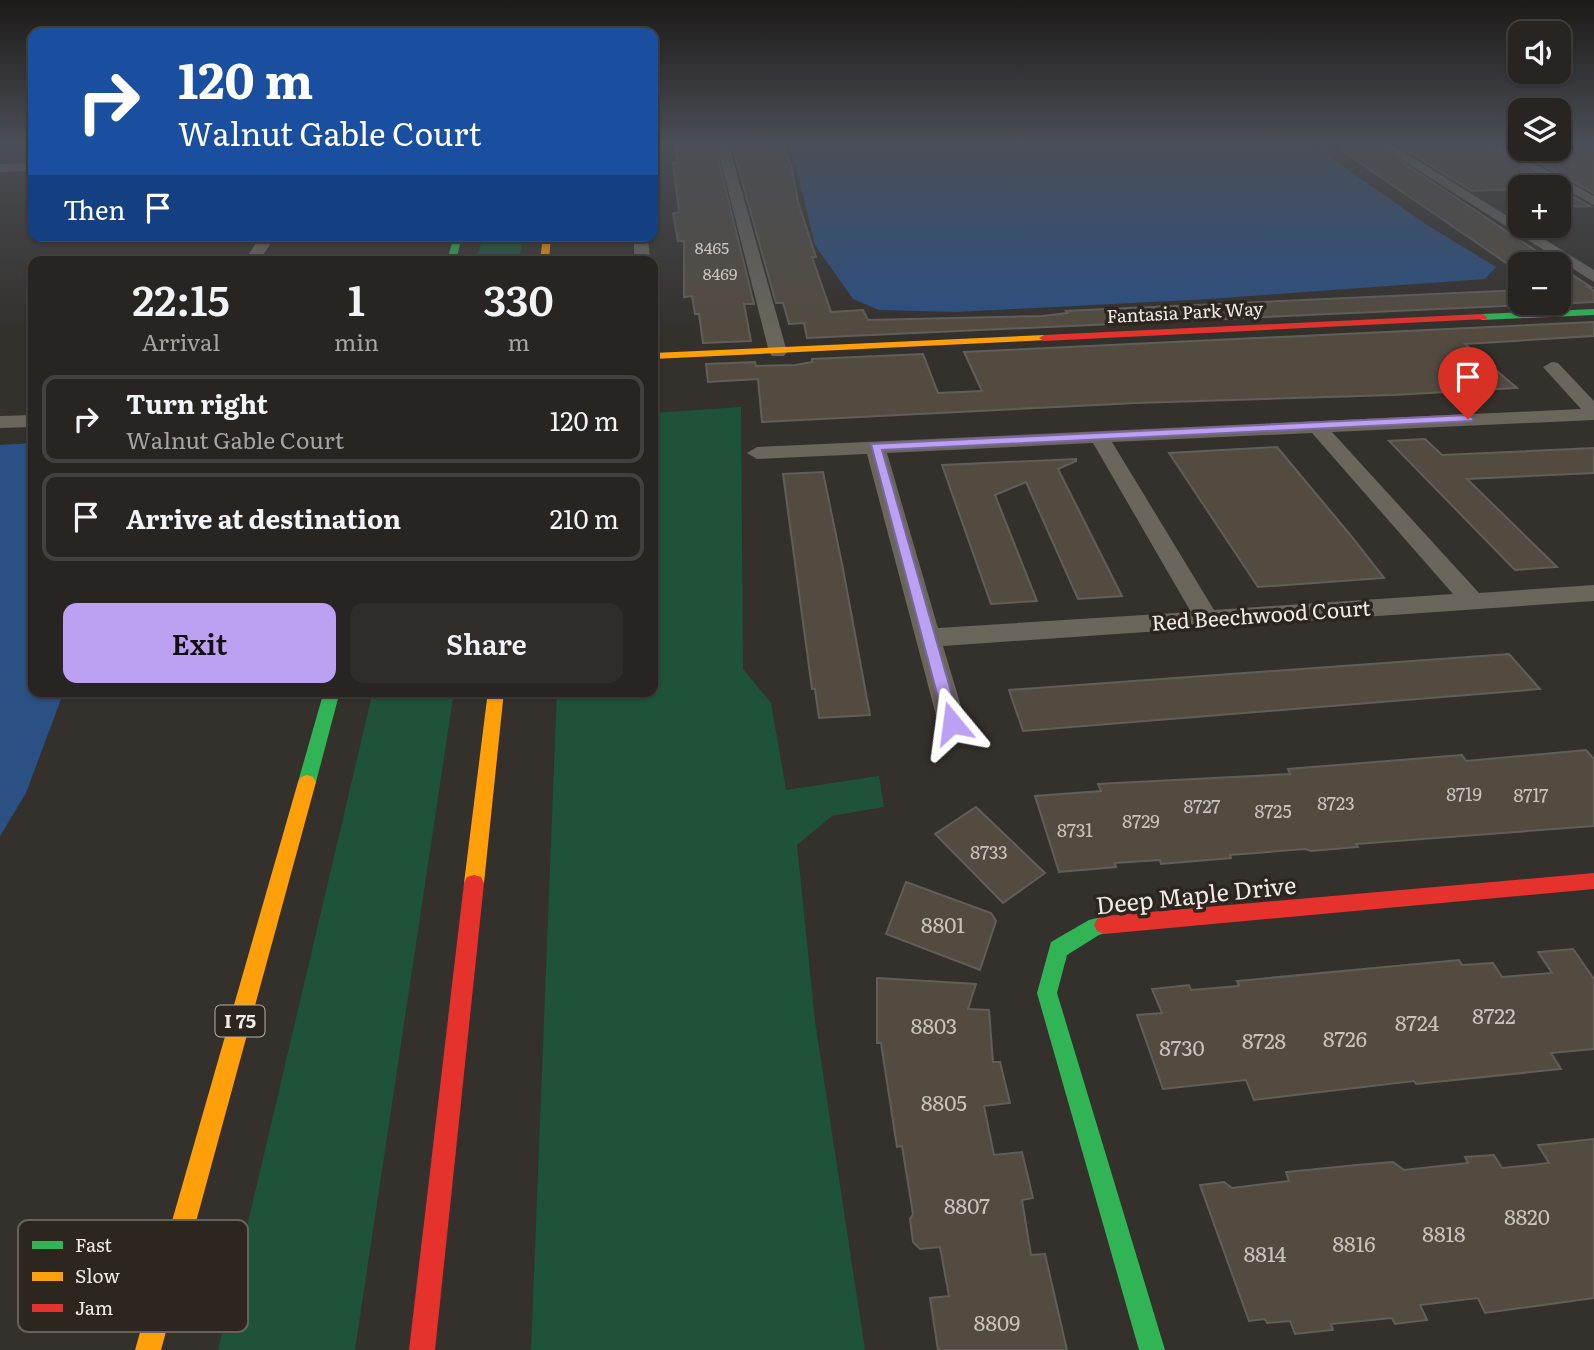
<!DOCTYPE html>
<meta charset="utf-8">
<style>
:root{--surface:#272421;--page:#2f2c2a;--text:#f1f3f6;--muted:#a4a4a5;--line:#43413f;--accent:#bca0f2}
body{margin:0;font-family:Literata,serif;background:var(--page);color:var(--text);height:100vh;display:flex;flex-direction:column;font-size:26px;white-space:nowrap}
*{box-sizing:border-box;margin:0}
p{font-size:23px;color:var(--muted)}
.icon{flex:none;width:38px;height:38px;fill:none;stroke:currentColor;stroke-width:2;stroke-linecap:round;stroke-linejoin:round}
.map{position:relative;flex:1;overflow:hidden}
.side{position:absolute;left:28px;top:256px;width:630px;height:441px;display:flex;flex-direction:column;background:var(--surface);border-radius:14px;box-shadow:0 2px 5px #0004,0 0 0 2px var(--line)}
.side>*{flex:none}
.hud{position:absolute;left:28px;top:28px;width:630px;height:214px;border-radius:14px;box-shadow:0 2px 5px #0004,0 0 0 2px var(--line);background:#1a4fa0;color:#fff;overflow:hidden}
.buttons{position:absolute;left:1508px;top:21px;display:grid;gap:14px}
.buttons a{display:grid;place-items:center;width:63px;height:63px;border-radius:14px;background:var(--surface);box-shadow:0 2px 5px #0004,0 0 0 2px var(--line);font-size:35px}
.pin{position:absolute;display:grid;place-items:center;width:60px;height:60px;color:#fff;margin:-72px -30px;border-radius:50% 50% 50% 0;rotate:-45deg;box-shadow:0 0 7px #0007}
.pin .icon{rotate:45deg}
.me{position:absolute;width:77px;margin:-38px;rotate:344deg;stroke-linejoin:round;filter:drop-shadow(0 0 5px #0008)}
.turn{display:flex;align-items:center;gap:24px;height:147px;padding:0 35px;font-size:32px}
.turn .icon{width:91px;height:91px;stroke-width:2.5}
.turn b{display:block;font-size:49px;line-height:60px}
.then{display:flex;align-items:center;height:66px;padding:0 35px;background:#0003;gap:14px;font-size:26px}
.eta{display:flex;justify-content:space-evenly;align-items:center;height:119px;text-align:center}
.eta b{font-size:42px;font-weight:600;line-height:49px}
.cta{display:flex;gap:14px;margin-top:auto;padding:14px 35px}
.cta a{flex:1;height:80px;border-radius:14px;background:var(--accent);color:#111;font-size:28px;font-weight:600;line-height:80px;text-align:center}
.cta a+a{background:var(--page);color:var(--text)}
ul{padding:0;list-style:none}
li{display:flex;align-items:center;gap:21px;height:88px;margin:0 14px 10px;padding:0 21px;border:4px solid var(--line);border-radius:14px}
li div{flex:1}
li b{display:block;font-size:26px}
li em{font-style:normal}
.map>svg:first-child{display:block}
</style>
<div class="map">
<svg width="1594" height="1350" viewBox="0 0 1594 1350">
<rect width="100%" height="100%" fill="#34302c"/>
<!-- green -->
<g fill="#1e5339">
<polygon points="484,236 523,236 519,261 475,261"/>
<polygon points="741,407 743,669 771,703 786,790 879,776 884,807 832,816 797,845 815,1021 865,1350 531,1350 557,691 653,691 653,413"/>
<polygon points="373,691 454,691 355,1350 218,1350"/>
</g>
<!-- water -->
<g fill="#2b5083">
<polygon points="785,142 1308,142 1427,225 1496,267 1485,279 1209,299 956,312 879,310 853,299 815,245 795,163"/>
<polygon points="33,443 33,691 64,691 26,793 0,836 0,445"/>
</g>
<!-- building -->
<g fill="#534b40" stroke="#615e5a" stroke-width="2">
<polygon points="681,142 714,142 754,304 744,304 751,341 703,343 699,314 695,314 692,296 684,297 684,241 678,241 673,213 679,212 673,163 678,163 675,145 682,145"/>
<polygon points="731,142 781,142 791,165 798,202 816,257 812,257 831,312 863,310 868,320 1042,316 1068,313 1066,311 1521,290 1521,303 1559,303 1559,266 1591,287 1588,287 1594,291 1594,302 807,338 804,323 789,324 783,303 776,303"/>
<polygon points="1334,142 1372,142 1556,264 1521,264 1521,273 1344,152 1348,152"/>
<polygon points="1393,142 1479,142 1557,187 1521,187 1521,192 1516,189 1472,191"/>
<polygon points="1500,142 1521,142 1521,149 1559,149 1559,142 1594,142 1594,193"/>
<polygon points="1559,189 1590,206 1559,207"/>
<polygon points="1594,322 1594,336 1465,344 1517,388 1394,395 1136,403 762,422 758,379 708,382 706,364 755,362 756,366 795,365 812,362 812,359 923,354 938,393 982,391 964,352"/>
<polygon points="1425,439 1442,455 1594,448 1594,473 1467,479 1557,567 1515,570 1389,441"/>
<polygon points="1277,447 1352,537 1384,578 1258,587 1169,453"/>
<polygon points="1076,459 1076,461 1058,469 1122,596 1078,599 1026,482 995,495 1037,601 991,604 942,465"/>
<polygon points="823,472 843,569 870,715 819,718 815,689 812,689 783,474"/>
<polygon points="1509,654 1540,689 1023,731 1009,690"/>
<polygon points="1586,750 1594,759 1594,826 1356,844 1358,847 1311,851 1305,849 1230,855 1231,858 1161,864 1160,860 1115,863 1116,867 1059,872 1035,796 1101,791 1098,784 1290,774 1288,769 1462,755 1466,761"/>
<polygon points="976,807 1045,873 1003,903 935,834"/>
<polygon points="906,882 991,913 996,921 980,970 886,934"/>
<polygon points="1573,949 1594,979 1594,1049 1551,1053 1561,1069 1416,1084 1414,1081 1254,1100 1246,1080 1163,1089 1137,1015 1162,1013 1152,989 1189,985 1191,990 1239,986 1237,981 1459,960 1462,965 1493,963 1502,977 1552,973 1538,952"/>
<polygon points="877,978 976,984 968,1009 989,1010 993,1062 1000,1062 1010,1103 984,1106 994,1155 1022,1152 1033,1198 1022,1200 1031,1255 1045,1254 1067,1350 938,1350 930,1298 949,1296 940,1247 920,1249 913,1242 910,1219 913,1214 902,1146 897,1147 881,1043 877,1043"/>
<polygon points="1594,1139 1594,1298 1485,1313 1478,1298 1420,1305 1427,1320 1395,1324 1392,1318 1331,1324 1333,1330 1295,1334 1290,1321 1267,1323 1265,1319 1249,1321 1200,1185 1224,1182 1232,1188 1289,1181 1286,1172 1357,1165 1393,1162 1404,1170 1468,1163 1465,1157 1494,1155 1502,1168 1549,1163 1538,1145"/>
</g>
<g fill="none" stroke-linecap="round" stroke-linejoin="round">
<!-- street -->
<g fill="#6a665c" fill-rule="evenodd">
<polygon points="716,142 728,142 787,352 784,356 772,356 769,352"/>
<polygon points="1374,142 1388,142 1594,270 1594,282"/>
<polygon points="1481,142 1495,142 1594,196 1594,205"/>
<polygon points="33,163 33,171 0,172 0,164"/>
<polygon points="261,236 276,236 259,261 244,261"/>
<polygon points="634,236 648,236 650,261 634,261"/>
<path d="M1552 362 1558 363 1594 401V420L1332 432 1479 593 1594 585V601L943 646 966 723 962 730 952 734 942 730 938 723 867 454 757 459 747 453 757 447 1581 409 1543 367ZM1312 433 1453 594 1214 610 1112 442ZM1093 443 1191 612 938 628 887 453Z"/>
<polygon points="33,415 33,427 0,428 0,416"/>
</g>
<!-- fast -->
<g fill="#30b455" fill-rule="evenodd">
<polygon points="454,236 462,236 456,261 447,261"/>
<polygon points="1594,309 1594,315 1482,320 1477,317 1482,314"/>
<polygon points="324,691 340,691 316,782 313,787 307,789 301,787 298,782"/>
<polygon points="1104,916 1111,919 1114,925 1111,931 1099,935 1067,955 1057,993 1165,1350 1139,1350 1037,993 1051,942 1089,920"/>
</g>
<!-- slow -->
<g fill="#ff9f0a" fill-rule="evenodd">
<polygon points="543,236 551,236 549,261 540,261"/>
<polygon points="1044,335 1048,336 1048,340 653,359 653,353"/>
<polygon points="488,691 504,691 484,883 481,889 474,891 467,889 464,883"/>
<polygon points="307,775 313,777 316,782 161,1350 135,1350 298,782 301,777"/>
</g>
<!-- jam -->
<g fill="#e5322d" fill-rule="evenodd">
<polygon points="1482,314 1487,317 1486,319 1044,341 1039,338 1044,335"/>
<polygon points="1594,873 1594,889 1104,934 1097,931 1094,925 1097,919 1104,916"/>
<polygon points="474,875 481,877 484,883 435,1350 409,1350 464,883 467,877"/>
</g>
</g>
<!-- sky -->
<linearGradient id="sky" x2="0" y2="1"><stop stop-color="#1d1a18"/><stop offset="0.43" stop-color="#4a4e56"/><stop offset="1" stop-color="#4a4e56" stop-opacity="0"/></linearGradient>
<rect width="1594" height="331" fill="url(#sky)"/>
<!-- route -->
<polygon fill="#bca0f2" stroke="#7a689d" stroke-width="2" points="1468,415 1474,419 1472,421 882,450 960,723 952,730 946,728 871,444"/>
<g text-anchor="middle" stroke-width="7" stroke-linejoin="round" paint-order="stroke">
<!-- far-number labels -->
<g font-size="16" fill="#c8c3bc">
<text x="712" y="254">8465</text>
<text x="720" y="280">8469</text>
</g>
<!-- far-street labels -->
<g font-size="18" fill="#efebe6" stroke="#2d261f">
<text transform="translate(1185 313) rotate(-3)" y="6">Fantasia Park Way</text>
</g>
<!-- number labels -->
<g font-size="18" fill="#c8c3bc">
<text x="1464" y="801">8719</text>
<text x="1531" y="802">8717</text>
<text x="1336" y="810">8723</text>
<text x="1202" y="813">8727</text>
<text x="1273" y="818">8725</text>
<text x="1141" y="828">8729</text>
<text x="1075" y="837">8731</text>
<text x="989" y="859">8733</text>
</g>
<!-- shield labels -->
<rect fill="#2d261f" stroke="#b5b0aa" stroke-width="2" x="215.5" y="1005.5" width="49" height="31" rx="5"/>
<g font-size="19" font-weight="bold" fill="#efebe6">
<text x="240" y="1028">I 75</text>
</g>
<!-- street labels -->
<g font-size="21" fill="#efebe6" stroke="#2d261f">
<text transform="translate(1261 616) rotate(-4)" y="7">Red Beechwood Court</text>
</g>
<!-- near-number labels -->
<g font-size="21" fill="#c8c3bc">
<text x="943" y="933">8801</text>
<text x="1494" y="1024">8722</text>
<text x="1417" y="1031">8724</text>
<text x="934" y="1034">8803</text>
<text x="1345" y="1047">8726</text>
<text x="1264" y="1049">8728</text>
<text x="1182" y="1056">8730</text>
<text x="944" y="1111">8805</text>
<text x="967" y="1214">8807</text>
<text x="1527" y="1225">8820</text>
<text x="1444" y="1242">8818</text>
<text x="1354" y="1252">8816</text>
<text x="1265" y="1262">8814</text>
<text x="997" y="1331">8809</text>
</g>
<!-- near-street labels -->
<g font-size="24" fill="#efebe6" stroke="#2d261f">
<text transform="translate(1196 896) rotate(-6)" y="8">Deep Maple Drive</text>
</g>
</g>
<!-- legend -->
<rect x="18" y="1220" width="230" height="112" rx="10" fill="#2d261f" stroke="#67615b" stroke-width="2"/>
<rect x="32" y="1241" width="31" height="8" fill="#30b455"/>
<rect x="32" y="1272" width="31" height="9" fill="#ff9f0a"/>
<rect x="32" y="1304" width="31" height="8" fill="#e5322d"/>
<g font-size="19" fill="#efebe6">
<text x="75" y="1252">Fast</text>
<text x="75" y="1283">Slow</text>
<text x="75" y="1315">Jam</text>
</g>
</svg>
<div class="buttons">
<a><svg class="icon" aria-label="sound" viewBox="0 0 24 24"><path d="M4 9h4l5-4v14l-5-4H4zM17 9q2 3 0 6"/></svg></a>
<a><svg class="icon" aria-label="layers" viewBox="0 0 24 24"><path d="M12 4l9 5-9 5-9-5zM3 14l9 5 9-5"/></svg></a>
<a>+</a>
<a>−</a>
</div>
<div class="pin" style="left:1468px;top:419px;background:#d93025"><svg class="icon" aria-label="arrive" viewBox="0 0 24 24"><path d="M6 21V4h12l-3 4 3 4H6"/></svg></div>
<svg class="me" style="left:952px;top:723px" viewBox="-20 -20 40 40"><path d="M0-17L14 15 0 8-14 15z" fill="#bca0f2" stroke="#fff" stroke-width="4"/></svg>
<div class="hud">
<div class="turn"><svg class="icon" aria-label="right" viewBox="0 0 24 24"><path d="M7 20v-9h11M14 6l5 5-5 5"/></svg><div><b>120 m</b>Walnut Gable Court</div></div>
<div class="then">Then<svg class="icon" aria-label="arrive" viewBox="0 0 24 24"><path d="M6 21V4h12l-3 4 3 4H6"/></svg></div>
</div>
<section class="side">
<div class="eta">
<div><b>22:15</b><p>Arrival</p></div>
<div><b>1</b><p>min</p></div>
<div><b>330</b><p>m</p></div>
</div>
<ul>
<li><svg class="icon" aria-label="right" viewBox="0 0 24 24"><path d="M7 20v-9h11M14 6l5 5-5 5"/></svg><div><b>Turn right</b><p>Walnut Gable Court</p></div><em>120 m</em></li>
<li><svg class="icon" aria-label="arrive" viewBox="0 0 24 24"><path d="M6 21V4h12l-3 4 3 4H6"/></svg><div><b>Arrive at destination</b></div><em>210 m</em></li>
</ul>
<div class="cta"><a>Exit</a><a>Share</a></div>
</section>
</div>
